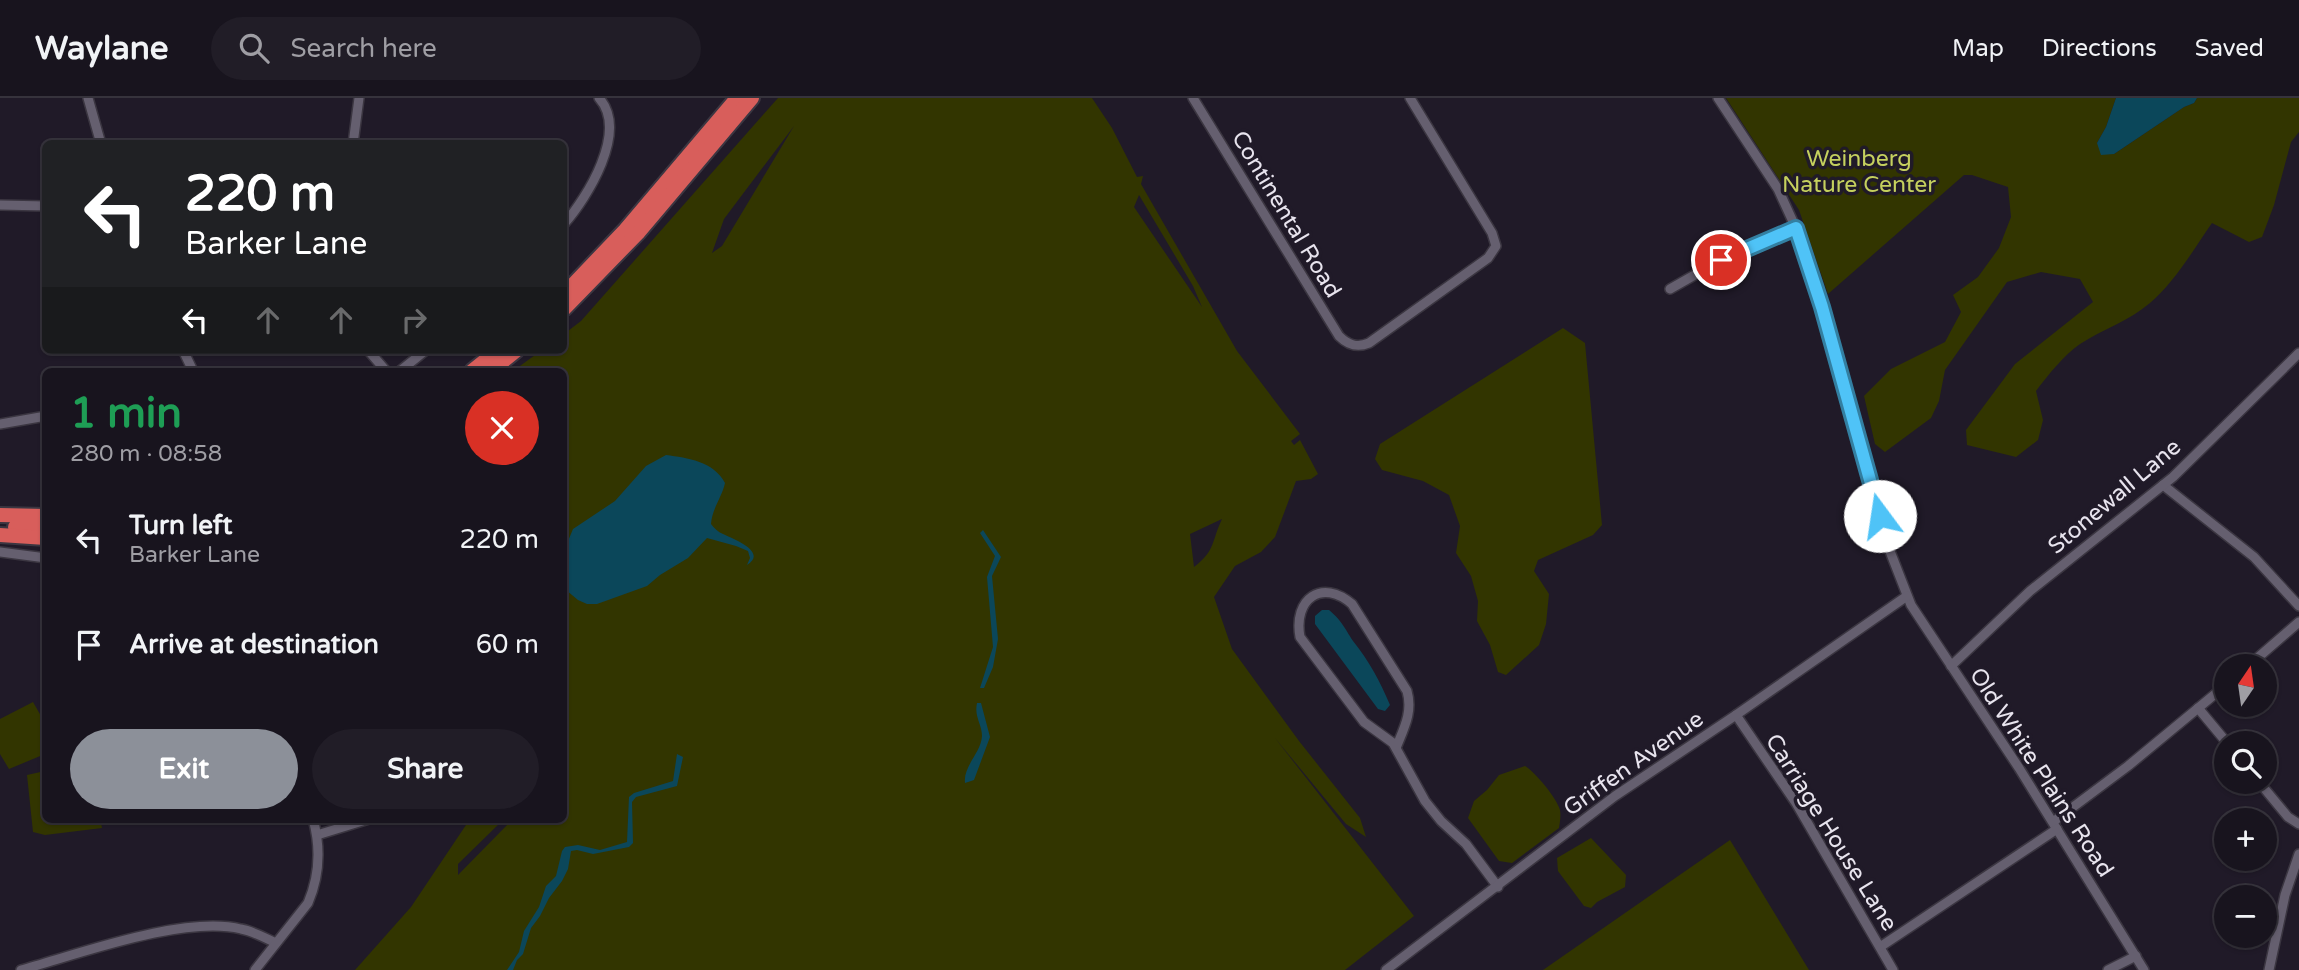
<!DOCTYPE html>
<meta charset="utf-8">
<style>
:root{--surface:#18141e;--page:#211d27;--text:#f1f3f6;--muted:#9f9ea4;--line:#36333c;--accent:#8c9099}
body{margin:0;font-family:"Varela Round",sans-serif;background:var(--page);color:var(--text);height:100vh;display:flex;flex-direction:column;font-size:26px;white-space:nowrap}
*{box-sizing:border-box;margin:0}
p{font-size:23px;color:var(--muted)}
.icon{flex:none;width:38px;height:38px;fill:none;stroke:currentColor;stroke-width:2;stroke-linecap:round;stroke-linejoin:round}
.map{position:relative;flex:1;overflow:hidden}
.sheet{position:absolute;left:42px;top:270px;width:525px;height:455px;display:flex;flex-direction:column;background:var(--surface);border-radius:10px;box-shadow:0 2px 5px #0004,0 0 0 2px var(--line)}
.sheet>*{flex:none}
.banner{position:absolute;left:42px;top:42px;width:525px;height:214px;border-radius:10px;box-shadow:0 2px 5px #0004,0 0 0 2px var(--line);background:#202124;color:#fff;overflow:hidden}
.needle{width:46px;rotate:13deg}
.buttons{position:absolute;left:2214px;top:556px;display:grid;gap:14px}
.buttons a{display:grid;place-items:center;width:63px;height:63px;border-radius:50%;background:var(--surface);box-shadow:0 2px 5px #0004,0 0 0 2px var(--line);font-size:35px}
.pin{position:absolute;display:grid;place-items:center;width:60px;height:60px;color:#fff;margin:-30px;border:4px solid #fff;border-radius:50%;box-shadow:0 2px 7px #0007}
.me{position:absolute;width:77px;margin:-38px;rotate:346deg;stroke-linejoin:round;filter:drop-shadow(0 0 5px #0008)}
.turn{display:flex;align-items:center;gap:24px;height:147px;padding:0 28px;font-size:32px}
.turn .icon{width:91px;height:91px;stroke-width:2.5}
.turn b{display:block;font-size:49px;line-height:60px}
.lanes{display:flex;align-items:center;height:66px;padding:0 28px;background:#0003;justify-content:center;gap:35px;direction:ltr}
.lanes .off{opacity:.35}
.round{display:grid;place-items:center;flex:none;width:74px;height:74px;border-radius:37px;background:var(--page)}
.headline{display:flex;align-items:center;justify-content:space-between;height:119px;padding:0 28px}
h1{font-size:42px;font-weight:700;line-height:52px;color:#1e9e55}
.primary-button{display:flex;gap:14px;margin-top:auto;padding:14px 28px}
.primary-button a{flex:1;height:80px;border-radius:42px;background:var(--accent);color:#fff;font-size:28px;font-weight:700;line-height:80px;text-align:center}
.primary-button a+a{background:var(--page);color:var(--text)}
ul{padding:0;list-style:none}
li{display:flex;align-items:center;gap:21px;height:105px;padding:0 28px}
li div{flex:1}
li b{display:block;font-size:26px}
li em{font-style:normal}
header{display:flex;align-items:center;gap:42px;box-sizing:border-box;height:98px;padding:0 35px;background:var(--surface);border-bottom:2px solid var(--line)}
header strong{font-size:33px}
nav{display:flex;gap:38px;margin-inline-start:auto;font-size:24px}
.search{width:490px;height:63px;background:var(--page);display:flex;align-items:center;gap:18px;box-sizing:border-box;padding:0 24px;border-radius:38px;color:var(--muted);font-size:26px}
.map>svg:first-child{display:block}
</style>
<header>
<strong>Waylane</strong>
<div class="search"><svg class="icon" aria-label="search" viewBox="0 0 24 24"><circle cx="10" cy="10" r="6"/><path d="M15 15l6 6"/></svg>Search here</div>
<nav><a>Map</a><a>Directions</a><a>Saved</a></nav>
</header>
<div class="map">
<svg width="2299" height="872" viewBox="0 0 2299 872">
<rect width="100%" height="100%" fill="#201a28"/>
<!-- green -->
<g fill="#323500" fill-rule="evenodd">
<path d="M778 0H1092L1112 30 1137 79 1143 78 1141 86 1237 253 1300 336 1291 343 1294 347 1300 342 1318 376 1311 381 1296 383 1275 439 1261 454 1235 468 1214 499 1232 551 1299 643 1360 720 1366 739 1346 726 1275 640 1414 818 1345 872H355L411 809 470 721H504L458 766V777L513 721H564V273H513L542 252H564V236L581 223ZM794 28 722 148 712 155 724 121ZM1139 97 1193 188 1202 209 1134 109ZM1222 421C1211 444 1216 452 1194 469L1190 436Z"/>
<path d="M1726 0H2116L2106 29 2097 45 2114 56 2184 9 2194 5 2197 0H2299V34L2291 44 2274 107 2262 139 2249 144 2212 125C2194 151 2174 185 2150 205 2129 223 2103 231 2080 246 2063 258 2049 276 2036 293L2043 322 2038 342 2016 359 1967 347 1966 332 2015 266 2093 204 2080 181 2041 174 2007 184 1945 272 1939 303 1931 320 1885 354 1875 346 1864 298 1891 271 1945 244 1961 214 1953 197 1978 179 1999 150 2011 119 2008 89 1972 77H1964L1828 196 1799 112Z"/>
<polygon points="1563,230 1585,245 1602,427 1593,437 1538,462 1534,473 1549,496 1546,526 1539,547 1506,577 1498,574 1490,547 1477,523 1478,503 1471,478 1456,455 1460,428 1449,397 1423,383 1382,372 1375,361 1380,346"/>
<polygon points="33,604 45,625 45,656 9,671 0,656 0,621"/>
<path d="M1525 668C1535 674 1557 700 1560 712 1561 718 1560 724 1559 730L1512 765 1499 763 1468 720 1474 703 1487 692 1499 677Z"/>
<polygon points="45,673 46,721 125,721 101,725 102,730 45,737 33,734 27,677"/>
<polygon points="1591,740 1626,777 1625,789 1597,804 1591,810 1584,808 1558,773 1557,760"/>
<polygon points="1730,742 1809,872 1543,872"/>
</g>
<!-- water -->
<g fill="#0b475a">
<polygon points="2116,0 2197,0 2194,5 2184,9 2114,56 2101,57 2097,45 2106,29"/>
<path d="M666 357C688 360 713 363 725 385 722 399 712 411 711 426 714 430 718 434 723 436 734 441 768 454 747 467L750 460 748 453 736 448 707 440 688 460 660 477 647 488 597 506H587L578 502 566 492 568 443 573 431 615 403 646 368Z"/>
<polygon points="983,432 1001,459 992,478 998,541 993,569 984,590 980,590 993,549 987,479 995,458 980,435"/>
<path d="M1322 512H1329C1342 523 1344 529 1353 543 1369 563 1380 583 1390 607L1385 613 1378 611 1315 526V518Z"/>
<path d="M977 605H981L990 639 974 682 965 685C963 668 981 655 982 638 982 626 974 619 977 605Z"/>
<polygon points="677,656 683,659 677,688 636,699 632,704 633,745 629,749 593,756 577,752 571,753 568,771 562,783 549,800 540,818 531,830 523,856 517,862 513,872 507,872 519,854 524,833 539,809 546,788 556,778 562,753 565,749 578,747 600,752 627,744 629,699 634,695 673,683"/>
</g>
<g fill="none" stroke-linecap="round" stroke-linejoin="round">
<!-- minor casing -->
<g stroke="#3b3641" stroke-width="12">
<g id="minor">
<polyline points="88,0 101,46"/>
<path d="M1193 0 1339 238C1348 247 1357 250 1369 245L1488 160 1496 148 1492 135 1410 0"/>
<polyline points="1718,0 1778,91 1800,139 1822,209 1886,443 1911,507 2019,670 2144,872"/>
<polyline points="353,46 359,0"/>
<polyline points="0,107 46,108"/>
<path d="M564 126C587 100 629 33 599 0"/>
<polyline points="1670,191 1721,162 1796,130"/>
<polyline points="183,252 193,273"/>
<polyline points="368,252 386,273"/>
<polyline points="400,273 426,252"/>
<polyline points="0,326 46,318"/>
<polyline points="2163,387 2254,459 2299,508"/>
<polyline points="0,454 46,460"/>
<polyline points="1951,568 2030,493 2173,379 2299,255"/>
<polyline points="2247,569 2299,524"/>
<polyline points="2198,610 2228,646"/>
<polyline points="1736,617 1796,705 1893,872"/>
<path d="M1396 650C1404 630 1413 614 1407 593L1352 506C1322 480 1293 501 1300 539L1364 624 1393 645 1425 703 1441 723 1466 746 1498 789"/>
<polyline points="2259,684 2288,719 2299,726"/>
<polyline points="2053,724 2128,668 2226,587"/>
<polyline points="317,737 369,721"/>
<polyline points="1880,849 2057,731"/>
<path d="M21 872C79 856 184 817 241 831 253 833 265 840 276 845"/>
<path d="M255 872 308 805C320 777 321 750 313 721"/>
<polyline points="1386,872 1615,698 1736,617 1907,498"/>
<polyline points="2108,872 2136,858"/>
<polyline points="2269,872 2285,797 2299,756"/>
</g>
</g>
<!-- highway casing -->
<g stroke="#3b3641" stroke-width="18">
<g id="highway">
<polyline points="564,196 625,132 737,0"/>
<polyline points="564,211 639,134 752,0"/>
<polyline points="472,273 498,252"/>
<polyline points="491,273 517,252"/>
<polyline points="0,417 46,418"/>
<polyline points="15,429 46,429"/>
<polyline points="0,437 46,440"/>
</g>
</g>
<!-- minor -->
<use href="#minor" stroke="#655f6f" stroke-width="9"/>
<!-- highway -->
<use href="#highway" stroke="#d85e5b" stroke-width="14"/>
</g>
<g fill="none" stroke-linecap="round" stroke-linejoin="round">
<!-- route casing -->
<g stroke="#337fa1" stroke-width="18">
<polyline id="route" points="1721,162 1796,130 1822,209 1880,418"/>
</g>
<!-- route -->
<use href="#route" stroke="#4fc3f7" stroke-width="12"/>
</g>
<g text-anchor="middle" stroke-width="7" stroke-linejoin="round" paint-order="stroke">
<!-- park labels -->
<g font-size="23" fill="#c5d05e" stroke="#201a28">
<text x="1859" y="68">Weinberg<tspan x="1859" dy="26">Nature Center</tspan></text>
</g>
<!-- street labels -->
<g font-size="23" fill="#e8e4ee" stroke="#201a28">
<text transform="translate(1287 116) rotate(59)" y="8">Continental Road</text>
<text transform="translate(2114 398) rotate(-40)" y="8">Stonewall Lane</text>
<text transform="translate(1633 665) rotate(-35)" y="8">Griffen Avenue</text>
<text transform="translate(2042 674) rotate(57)" y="8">Old White Plains Road</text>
<text transform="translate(1832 734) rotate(58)" y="8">Carriage House Lane</text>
</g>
</g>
</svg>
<div class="buttons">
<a><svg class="needle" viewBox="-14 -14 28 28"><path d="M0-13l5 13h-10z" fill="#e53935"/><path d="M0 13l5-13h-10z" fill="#9f9ea4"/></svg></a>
<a><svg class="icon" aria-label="search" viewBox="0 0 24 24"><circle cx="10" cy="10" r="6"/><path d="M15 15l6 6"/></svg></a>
<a>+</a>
<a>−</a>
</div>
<div class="pin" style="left:1721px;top:162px;background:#d93025"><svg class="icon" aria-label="arrive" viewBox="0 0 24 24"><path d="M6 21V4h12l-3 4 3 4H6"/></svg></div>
<svg class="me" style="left:1880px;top:418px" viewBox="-20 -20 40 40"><circle r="19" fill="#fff"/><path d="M0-13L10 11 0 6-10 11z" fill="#4fc3f7"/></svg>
<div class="banner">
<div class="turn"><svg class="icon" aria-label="left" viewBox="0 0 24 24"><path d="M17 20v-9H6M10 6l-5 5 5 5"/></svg><div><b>220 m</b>Barker Lane</div></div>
<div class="lanes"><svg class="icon" aria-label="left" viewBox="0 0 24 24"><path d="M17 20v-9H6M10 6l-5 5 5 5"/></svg><svg class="icon off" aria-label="ahead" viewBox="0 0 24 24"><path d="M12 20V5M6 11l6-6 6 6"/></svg><svg class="icon off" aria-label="ahead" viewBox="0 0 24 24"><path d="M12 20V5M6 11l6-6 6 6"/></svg><svg class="icon off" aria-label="right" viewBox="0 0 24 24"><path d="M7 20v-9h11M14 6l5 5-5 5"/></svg></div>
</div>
<section class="sheet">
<div class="headline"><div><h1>1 min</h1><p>280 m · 08:58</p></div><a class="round" style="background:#d93025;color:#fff"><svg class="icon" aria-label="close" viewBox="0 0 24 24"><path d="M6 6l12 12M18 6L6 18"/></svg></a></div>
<ul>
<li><svg class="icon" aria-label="left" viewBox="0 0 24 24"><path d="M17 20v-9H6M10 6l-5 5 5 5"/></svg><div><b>Turn left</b><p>Barker Lane</p></div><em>220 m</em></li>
<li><svg class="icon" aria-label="arrive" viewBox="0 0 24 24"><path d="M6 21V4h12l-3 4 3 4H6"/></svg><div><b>Arrive at destination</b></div><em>60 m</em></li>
</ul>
<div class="primary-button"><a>Exit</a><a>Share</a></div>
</section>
</div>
